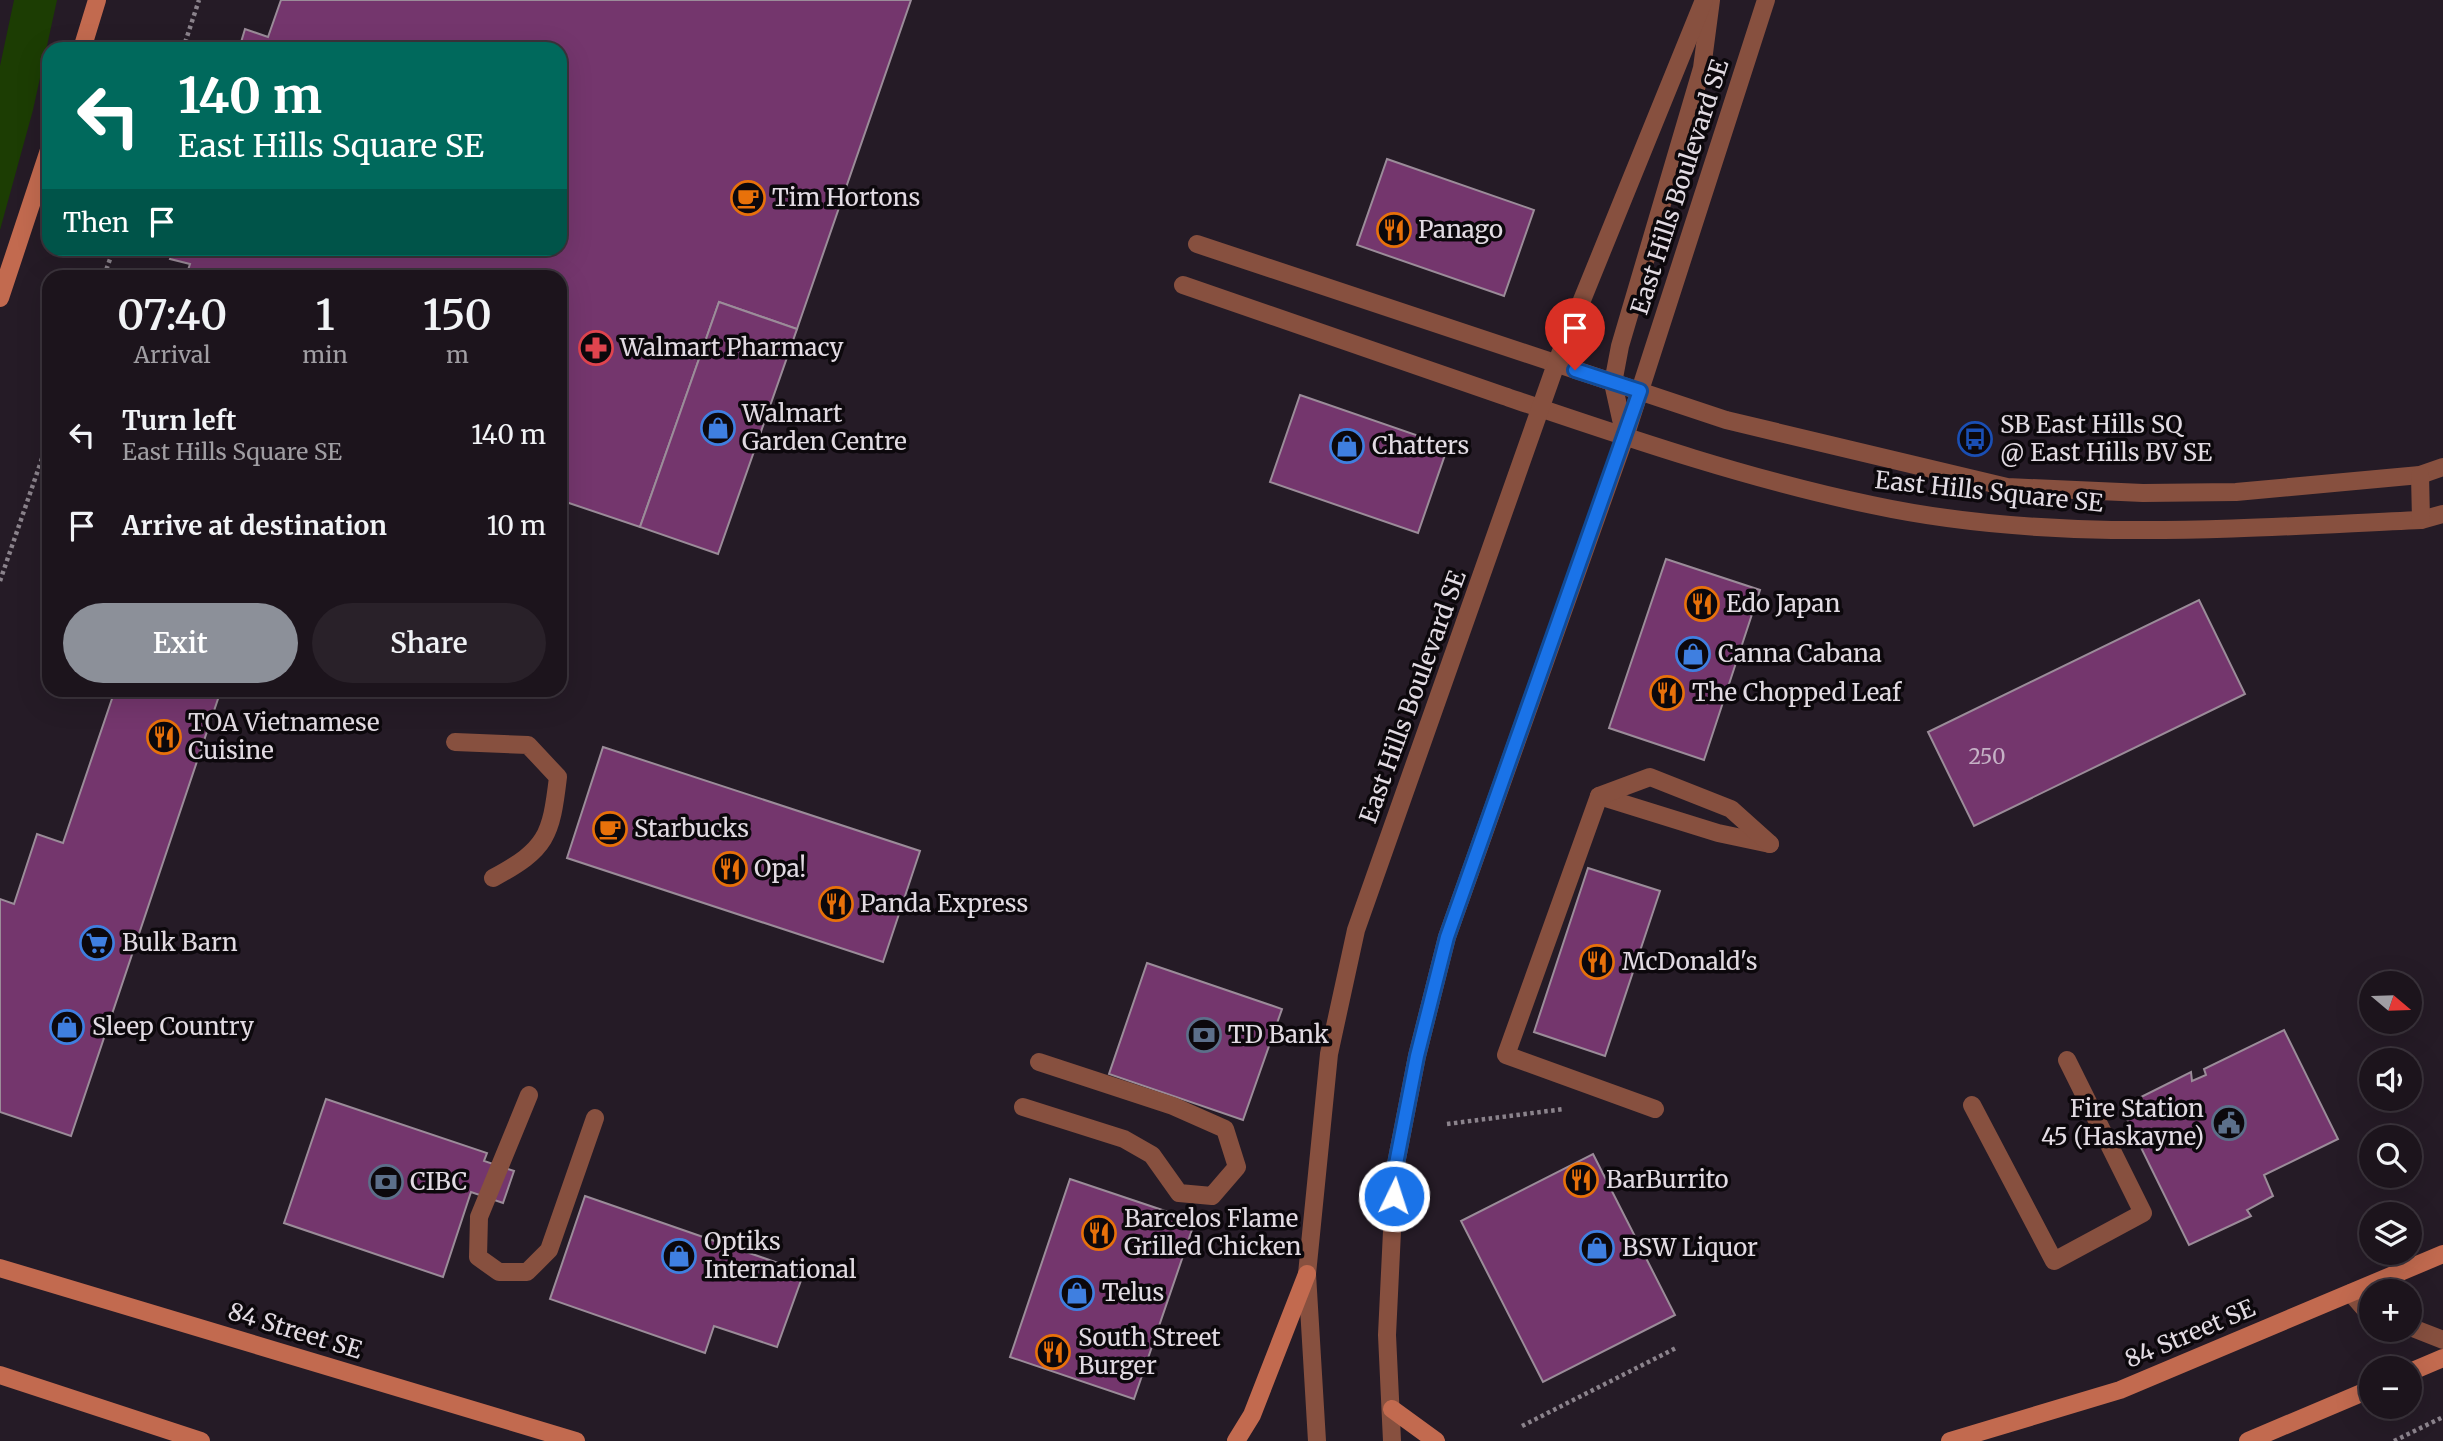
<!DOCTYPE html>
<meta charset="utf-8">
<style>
:root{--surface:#1c141c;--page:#292129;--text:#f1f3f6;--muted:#a09ea3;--line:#3a333b;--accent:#8c9099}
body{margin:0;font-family:Merriweather,serif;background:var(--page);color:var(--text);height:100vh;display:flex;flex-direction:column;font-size:26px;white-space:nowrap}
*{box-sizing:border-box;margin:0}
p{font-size:23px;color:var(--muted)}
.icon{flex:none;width:38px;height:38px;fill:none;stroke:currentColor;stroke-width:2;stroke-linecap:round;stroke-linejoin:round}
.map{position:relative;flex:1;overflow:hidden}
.drawer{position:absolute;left:42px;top:270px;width:525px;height:427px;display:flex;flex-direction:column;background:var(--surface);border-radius:21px;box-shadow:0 7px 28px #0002,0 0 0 2px var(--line)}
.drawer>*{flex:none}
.top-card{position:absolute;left:42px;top:42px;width:525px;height:214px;border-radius:21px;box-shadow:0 7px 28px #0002,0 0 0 2px var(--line);background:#00695c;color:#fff;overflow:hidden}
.needle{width:46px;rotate:109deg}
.tools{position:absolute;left:2359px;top:971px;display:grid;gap:14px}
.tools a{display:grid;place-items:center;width:63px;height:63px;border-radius:50%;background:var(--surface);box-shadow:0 7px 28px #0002,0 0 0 2px var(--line);font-size:35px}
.pin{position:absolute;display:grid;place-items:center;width:60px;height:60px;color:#fff;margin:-72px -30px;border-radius:50% 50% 50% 0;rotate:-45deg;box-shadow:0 0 7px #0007}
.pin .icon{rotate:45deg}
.me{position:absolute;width:77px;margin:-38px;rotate:4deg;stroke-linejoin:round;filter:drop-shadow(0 0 5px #0008)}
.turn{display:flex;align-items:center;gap:24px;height:147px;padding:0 21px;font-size:32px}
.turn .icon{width:91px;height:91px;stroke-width:2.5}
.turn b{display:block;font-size:49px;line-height:60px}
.then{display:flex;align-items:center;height:66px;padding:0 21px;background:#0003;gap:14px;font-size:26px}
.eta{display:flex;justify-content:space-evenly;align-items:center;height:119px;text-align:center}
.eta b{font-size:42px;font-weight:600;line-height:49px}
.button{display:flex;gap:14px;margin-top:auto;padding:14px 21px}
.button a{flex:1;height:80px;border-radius:42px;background:var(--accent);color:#fff;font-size:28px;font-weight:600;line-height:80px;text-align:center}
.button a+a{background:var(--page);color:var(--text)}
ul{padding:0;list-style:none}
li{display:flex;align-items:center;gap:21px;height:91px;padding:0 21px}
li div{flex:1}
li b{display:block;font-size:26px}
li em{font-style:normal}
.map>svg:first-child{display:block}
</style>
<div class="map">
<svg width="2443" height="1441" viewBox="0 0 2443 1441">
<rect width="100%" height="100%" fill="#251b26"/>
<!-- green -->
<polygon fill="#1c3d03" points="14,0 57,0 33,110 0,230 0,66"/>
<!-- building -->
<g fill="#74366d" stroke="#9b8c99" stroke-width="2">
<polygon points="281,0 911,0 797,329 719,302 640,527 560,500 560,276 186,276 190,264 170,259 174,248 560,248 560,49 239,49 245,29 268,37"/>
<polygon points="1387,159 1534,210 1504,296 1357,245"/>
<polygon points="719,302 797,329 718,554 640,527"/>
<polygon points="1300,395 1448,446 1418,533 1270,482"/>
<polygon points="1666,559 1760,590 1704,760 1609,728"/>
<polygon points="2199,600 2245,694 1974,826 1928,732"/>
<polygon points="115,690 221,690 71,1136 0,1112 0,899 14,904 37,834 63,843"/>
<polygon points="603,747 920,851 883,962 567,858"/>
<polygon points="1588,868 1660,891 1605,1056 1534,1032"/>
<polygon points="1147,963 1282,1009 1243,1120 1109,1074"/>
<polygon points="2284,1030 2338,1139 2264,1175 2273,1196 2247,1210 2251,1216 2189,1245 2121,1107 2191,1072 2192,1081 2206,1075 2204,1069"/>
<polygon points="326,1099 487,1153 484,1161 514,1171 503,1203 471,1192 443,1277 284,1223"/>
<polygon points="1593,1154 1675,1315 1543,1382 1461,1221"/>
<polygon points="1070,1179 1195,1221 1134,1399 1010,1357"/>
<polygon points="585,1196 804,1272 777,1347 714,1326 705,1353 550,1299"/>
</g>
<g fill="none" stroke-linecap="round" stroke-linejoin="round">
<!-- path -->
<g stroke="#8b838c" stroke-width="4.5" stroke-dasharray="3.5 3.5" stroke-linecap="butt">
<polyline points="183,49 199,0"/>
<polyline points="104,276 114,248"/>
<polyline points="0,581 49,438"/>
<polyline points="1447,1124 1564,1109"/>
<polyline points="1522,1426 1676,1348"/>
<polyline points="2394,1441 2443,1417"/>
</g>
<!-- lane -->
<g stroke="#87503f" stroke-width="18">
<polyline points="1197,244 1726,420 2007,487 2143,493 2236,492 2420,475 2443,467"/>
<path d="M1183 285C1290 322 1397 359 1504 396 1625 437 1747 479 1872 505 2053 544 2239 528 2421 520L2443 514"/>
<polyline points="1625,437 1613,383 1620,346 1702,68 1711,0"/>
<polyline points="2420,475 2421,520"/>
<path d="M455 742 528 745 558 777C551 836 547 849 493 878"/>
<polyline points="1599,796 1718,833 1770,844"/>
<polyline points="529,1095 479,1217 478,1257 499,1272 527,1272 549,1250 595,1118"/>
<polyline points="1972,1105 2054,1261 2143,1213 2067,1060"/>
<polyline points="1023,1107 1124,1139 1152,1155 1179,1193 1212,1196 1237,1167 1225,1129 1173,1106 1039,1062"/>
<polyline points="1655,1109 1506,1055 1599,796 1650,777 1731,809 1770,844"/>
<polyline points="2351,1293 2371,1316"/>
<polyline points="2410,1327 2443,1340"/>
<polyline points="1317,1441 1307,1274 1329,1054 1356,930 1556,364 1704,0"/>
<polyline points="1392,1441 1387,1335 1395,1169 1417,1056 1447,937 1625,437 1766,0"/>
</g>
<!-- secondary -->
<g stroke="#c26a4f" stroke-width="18">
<polyline points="82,49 97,0"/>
<polyline points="0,298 49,150"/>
<polyline points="0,1268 576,1441"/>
<polyline points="2410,1372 2443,1358"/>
<polyline points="0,1375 201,1441"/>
<polyline points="1392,1409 1436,1441"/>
<polyline points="1236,1441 1252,1415 1307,1274"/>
<polyline points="1950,1441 2120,1390 2443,1254"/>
<polyline points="2248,1441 2371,1389"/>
</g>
</g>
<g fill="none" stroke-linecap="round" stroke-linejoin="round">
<!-- route casing -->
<g stroke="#114b97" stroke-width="18">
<polyline id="route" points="1394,1196 1395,1169 1417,1056 1447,937 1640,391 1575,370"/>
</g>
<!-- route -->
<use href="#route" stroke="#1a73e8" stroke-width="12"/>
</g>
<!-- icons -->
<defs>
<g id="cafe-ring" transform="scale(1.75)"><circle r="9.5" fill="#0c080c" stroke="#e8710a" stroke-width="1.5"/><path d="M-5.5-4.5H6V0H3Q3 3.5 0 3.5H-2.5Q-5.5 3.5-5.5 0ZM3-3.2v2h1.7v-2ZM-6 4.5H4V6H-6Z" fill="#e8710a"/></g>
<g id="restaurant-ring" transform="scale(1.75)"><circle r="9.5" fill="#0c080c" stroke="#e8710a" stroke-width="1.5"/><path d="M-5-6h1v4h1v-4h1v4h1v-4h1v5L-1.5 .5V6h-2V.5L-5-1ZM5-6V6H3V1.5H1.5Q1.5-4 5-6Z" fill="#e8710a"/></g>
<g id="pharmacy-ring" transform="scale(1.75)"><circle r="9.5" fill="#0c080c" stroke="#e0444e" stroke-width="1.5"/><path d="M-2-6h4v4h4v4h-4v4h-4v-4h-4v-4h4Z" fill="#e0444e"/></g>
<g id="shop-ring" transform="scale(1.75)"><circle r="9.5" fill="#0c080c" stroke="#3f7fe0" stroke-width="1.5"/><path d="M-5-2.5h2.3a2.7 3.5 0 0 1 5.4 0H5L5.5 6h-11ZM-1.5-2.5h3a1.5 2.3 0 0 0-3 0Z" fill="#3f7fe0"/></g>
<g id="bus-ring" transform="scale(1.75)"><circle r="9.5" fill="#0c080c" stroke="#1a4fb4" stroke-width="1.5"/><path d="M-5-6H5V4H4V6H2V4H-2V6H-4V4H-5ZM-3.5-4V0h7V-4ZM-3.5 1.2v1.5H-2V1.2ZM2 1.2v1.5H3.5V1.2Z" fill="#1a4fb4"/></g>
<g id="supermarket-ring" transform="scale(1.75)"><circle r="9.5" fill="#0c080c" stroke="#3f7fe0" stroke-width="1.5"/><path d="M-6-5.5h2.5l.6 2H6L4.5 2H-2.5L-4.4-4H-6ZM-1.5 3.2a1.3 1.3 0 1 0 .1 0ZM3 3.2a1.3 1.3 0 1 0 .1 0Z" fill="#3f7fe0"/></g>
<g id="bank-ring" transform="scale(1.75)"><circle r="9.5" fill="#0c080c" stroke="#5c6f8a" stroke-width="1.5"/><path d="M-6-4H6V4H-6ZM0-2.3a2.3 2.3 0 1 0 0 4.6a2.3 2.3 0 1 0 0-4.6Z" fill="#5c6f8a"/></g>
<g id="civic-ring" transform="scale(1.75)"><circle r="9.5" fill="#0c080c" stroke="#5c6f8a" stroke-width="1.5"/><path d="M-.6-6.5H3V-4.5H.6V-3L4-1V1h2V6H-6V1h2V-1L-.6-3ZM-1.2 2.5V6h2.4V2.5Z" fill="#5c6f8a"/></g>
</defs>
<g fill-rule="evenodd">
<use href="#cafe-ring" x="748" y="198"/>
<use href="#restaurant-ring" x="1394" y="230"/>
<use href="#pharmacy-ring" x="596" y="348"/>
<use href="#shop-ring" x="718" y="428"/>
<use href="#bus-ring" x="1975" y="439"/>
<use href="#shop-ring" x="1347" y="446"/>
<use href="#restaurant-ring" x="1702" y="604"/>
<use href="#shop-ring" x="1693" y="654"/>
<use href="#restaurant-ring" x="1667" y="693"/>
<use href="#restaurant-ring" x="164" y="737"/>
<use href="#cafe-ring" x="610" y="829"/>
<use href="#restaurant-ring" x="730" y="869"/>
<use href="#restaurant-ring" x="836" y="904"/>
<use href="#supermarket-ring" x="97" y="943"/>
<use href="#restaurant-ring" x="1597" y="962"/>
<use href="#shop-ring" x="67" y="1027"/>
<use href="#bank-ring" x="1204" y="1035"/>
<use href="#civic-ring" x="2229" y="1123"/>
<use href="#restaurant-ring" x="1581" y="1180"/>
<use href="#bank-ring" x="386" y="1182"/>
<use href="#restaurant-ring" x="1099" y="1233"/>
<use href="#shop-ring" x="1597" y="1248"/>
<use href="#shop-ring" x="679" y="1256"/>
<use href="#shop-ring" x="1077" y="1293"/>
<use href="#restaurant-ring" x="1053" y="1352"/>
</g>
<g text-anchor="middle" stroke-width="7" stroke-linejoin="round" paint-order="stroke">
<!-- number labels -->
<g font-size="21" fill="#c6b2c6">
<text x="1987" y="764">250</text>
</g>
<!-- street labels -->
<g font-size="24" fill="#e2dbe3" stroke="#0c080c">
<text transform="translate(1680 187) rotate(-72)" y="8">East Hills Boulevard SE</text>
<text transform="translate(1989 492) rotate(6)" y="8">East Hills Square SE</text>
<text transform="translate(1413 697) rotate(-70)" y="8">East Hills Boulevard SE</text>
<text transform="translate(295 1331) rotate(17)" y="8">84 Street SE</text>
<text transform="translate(2190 1334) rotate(-23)" y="8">84 Street SE</text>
</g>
<!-- poi labels -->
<g font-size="24" fill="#e2dbe3" stroke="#0c080c" text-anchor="start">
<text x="772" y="206">Tim Hortons</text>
<text x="1418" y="238">Panago</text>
<text x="620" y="356">Walmart Pharmacy</text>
<text x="742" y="422">Walmart<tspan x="742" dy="28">Garden Centre</tspan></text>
<text x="2000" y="433">SB East Hills SQ<tspan x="2000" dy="28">@ East Hills BV SE</tspan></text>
<text x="1372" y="454">Chatters</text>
<text x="1726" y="612">Edo Japan</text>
<text x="1718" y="662">Canna Cabana</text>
<text x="1692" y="701">The Chopped Leaf</text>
<text x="188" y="731">TOA Vietnamese<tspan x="188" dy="28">Cuisine</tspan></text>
<text x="634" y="837">Starbucks</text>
<text x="754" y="877">Opa!</text>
<text x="860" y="912">Panda Express</text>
<text x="122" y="951">Bulk Barn</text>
<text x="1622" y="970">McDonald's</text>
<text x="92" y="1035">Sleep Country</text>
<text x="1228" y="1043">TD Bank</text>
<text x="2204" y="1117" text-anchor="end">Fire Station<tspan x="2204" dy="28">45 (Haskayne)</tspan></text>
<text x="1606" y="1188">BarBurrito</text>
<text x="410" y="1190">CIBC</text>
<text x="1124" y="1227">Barcelos Flame<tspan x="1124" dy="28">Grilled Chicken</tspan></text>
<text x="704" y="1250">Optiks<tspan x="704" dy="28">International</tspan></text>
<text x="1622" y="1256">BSW Liquor</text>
<text x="1102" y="1301">Telus</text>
<text x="1078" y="1346">South Street<tspan x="1078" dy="28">Burger</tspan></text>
</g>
</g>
</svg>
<div class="tools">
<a><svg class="needle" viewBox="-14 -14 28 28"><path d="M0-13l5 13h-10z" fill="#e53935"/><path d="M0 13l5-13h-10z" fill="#a09ea3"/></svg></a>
<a><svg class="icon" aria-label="sound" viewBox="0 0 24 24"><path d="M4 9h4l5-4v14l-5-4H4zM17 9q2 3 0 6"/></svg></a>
<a><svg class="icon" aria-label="search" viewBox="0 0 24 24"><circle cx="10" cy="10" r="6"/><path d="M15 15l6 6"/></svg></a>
<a><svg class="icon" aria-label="layers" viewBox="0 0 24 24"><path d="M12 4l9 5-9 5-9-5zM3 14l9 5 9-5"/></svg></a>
<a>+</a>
<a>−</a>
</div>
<div class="pin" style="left:1575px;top:370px;background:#d93025"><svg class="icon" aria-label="arrive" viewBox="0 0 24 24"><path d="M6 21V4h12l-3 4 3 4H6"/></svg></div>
<svg class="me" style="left:1394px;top:1196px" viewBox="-20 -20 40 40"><circle r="17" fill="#1a73e8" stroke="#fff" stroke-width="3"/><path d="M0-11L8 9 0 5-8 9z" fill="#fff"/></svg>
<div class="top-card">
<div class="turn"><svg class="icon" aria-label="left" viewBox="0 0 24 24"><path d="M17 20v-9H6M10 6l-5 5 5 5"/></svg><div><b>140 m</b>East Hills Square SE</div></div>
<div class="then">Then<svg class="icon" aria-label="arrive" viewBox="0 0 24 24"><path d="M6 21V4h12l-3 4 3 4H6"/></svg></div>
</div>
<section class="drawer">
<div class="eta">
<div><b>07:40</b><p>Arrival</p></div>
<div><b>1</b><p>min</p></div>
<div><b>150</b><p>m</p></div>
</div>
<ul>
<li><svg class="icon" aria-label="left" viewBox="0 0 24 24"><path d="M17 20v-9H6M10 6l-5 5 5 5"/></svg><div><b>Turn left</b><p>East Hills Square SE</p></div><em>140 m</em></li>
<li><svg class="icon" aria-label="arrive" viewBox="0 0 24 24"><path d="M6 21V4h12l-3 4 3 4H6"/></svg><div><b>Arrive at destination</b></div><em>10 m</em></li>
</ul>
<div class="button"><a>Exit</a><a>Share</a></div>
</section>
</div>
